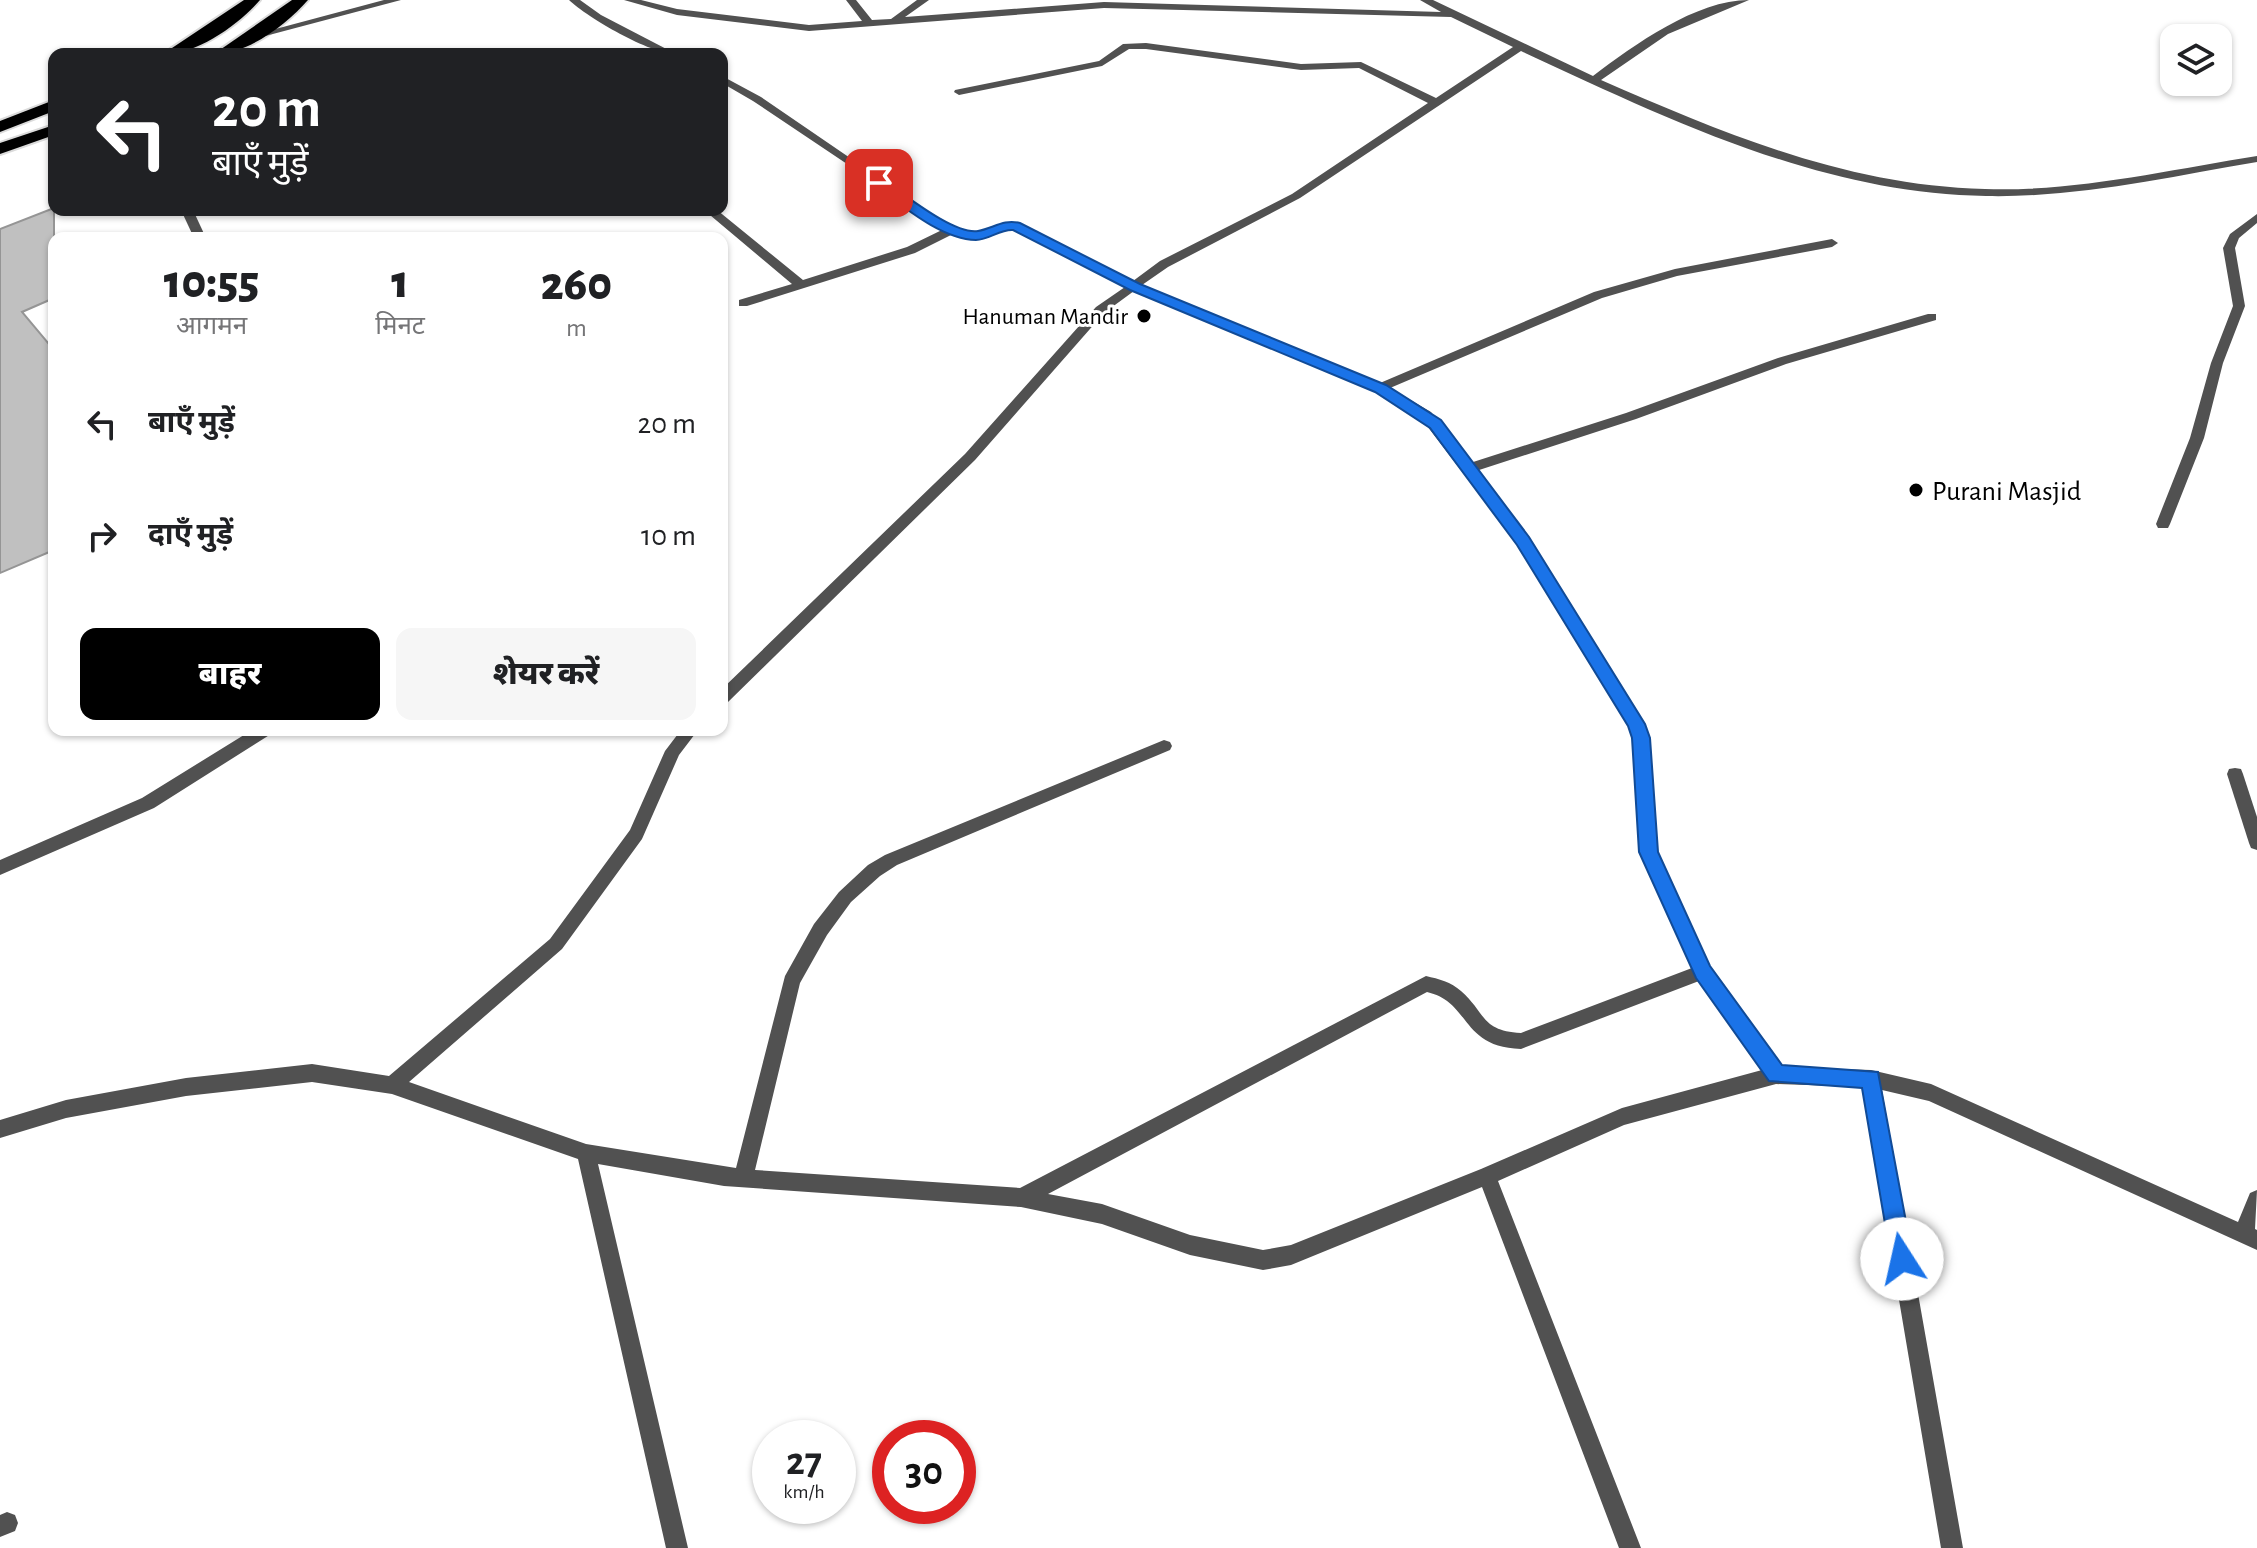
<!DOCTYPE html>
<html lang="hi">
<meta charset="utf-8">
<style>
:root{--surface:#fff;--page:#f6f6f6;--text:#202124;--muted:#757577;--accent:#000}
body{margin:0;font-family:"Alegreya Sans","Noto Sans Devanagari",sans-serif;background:var(--page);color:var(--text);height:100vh;display:flex;flex-direction:column;font-size:30px;white-space:nowrap}
*{box-sizing:border-box;margin:0}
p{font-size:26px;color:var(--muted)}
.icon{flex:none;width:44px;height:44px;fill:none;stroke:currentColor;stroke-width:2;stroke-linecap:round;stroke-linejoin:round}
.map{position:relative;flex:1;overflow:hidden}
.details{position:absolute;left:48px;top:232px;width:680px;height:504px;display:flex;flex-direction:column;background:var(--surface);border-radius:16px;box-shadow:0 2px 6px #0004}
.details>*{flex:none}
.banner{position:absolute;left:48px;top:48px;width:680px;height:168px;border-radius:16px;box-shadow:0 2px 6px #0004;background:#202124;color:#fff;overflow:hidden}
.controls{position:absolute;left:2160px;top:24px;display:grid;gap:16px}
.controls a{display:grid;place-items:center;width:72px;height:72px;border-radius:16px;background:var(--surface);box-shadow:0 2px 6px #0004;font-size:40px}
.speed{position:absolute;left:752px;top:1420px;display:flex;gap:16px;font-size:40px;font-weight:700;text-align:center}
.speed>*{display:grid;place-content:center;width:104px;height:104px;border-radius:50%;background:var(--surface);box-shadow:0 2px 6px #0004;line-height:1}
.speed small{font-size:20px;font-weight:400}
.speed .limit{border:12px solid #d22;background:#fff;color:#111}
.pin{position:absolute;display:grid;place-items:center;width:68px;height:68px;color:#fff;margin:-34px;border-radius:16px;box-shadow:0 4px 12px #0006}
.me{position:absolute;width:88px;margin:-44px;rotate:350deg;stroke-linejoin:round;filter:drop-shadow(0 0 6px #0008)}
.turn{display:flex;align-items:center;gap:28px;height:168px;padding:0 32px;font-size:36px}
.turn .icon{width:104px;height:104px;stroke-width:2.5}
.turn b{display:block;font-size:56px;line-height:68px}
.eta{display:flex;justify-content:space-evenly;align-items:center;height:136px;text-align:center}
.eta b{font-size:48px;font-weight:800;line-height:56px}
.cta{display:flex;gap:16px;margin-top:auto;padding:16px 32px}
.cta a{flex:1;height:92px;border-radius:16px;background:var(--accent);color:#fff;font-size:32px;font-weight:800;line-height:92px;text-align:center}
.cta a+a{background:var(--page);color:var(--text)}
ul{padding:0;list-style:none}
li{display:flex;align-items:center;gap:24px;height:112px;padding:0 32px}
li div{flex:1}
li b{display:block;font-size:30px}
li em{font-style:normal}
.map>svg:first-child{display:block}
</style>
<div class="map">
<svg width="2257" height="1548" viewBox="0 0 2257 1548">
<rect width="100%" height="100%" fill="#fff"/>
<!-- building -->
<polygon fill="#c0c0c0" stroke="#959595" stroke-width="2" points="54,208 54,298 22,312 54,350 54,550 0,573 0,229"/>
<g fill="none" stroke-linecap="round" stroke-linejoin="round">
<!-- highway casing -->
<g stroke="#dbdbdb" stroke-width="4">
<g id="highway">
<path d="M244 0H260C238 25 198 54 163 54Z"/>
<path d="M292 0H308C286 25 248 54 214 54Z"/>
<polygon points="54,100 54,111 0,132 0,121"/>
<polygon points="54,125 54,135 0,154 0,143"/>
</g>
</g>
<!-- lane -->
<g fill="#515151" fill-rule="evenodd">
<polygon points="181,210 193,210 206,238 194,238"/>
<polygon points="252,730 273,730 271,734 154,808 0,875 0,860 142,798"/>
</g>
<!-- street -->
<g fill="#515151" fill-rule="evenodd">
<polygon points="384,0 401,0 254,39 249,36"/>
<path d="M569 0H580L601 15 676 54C650 54 588 18 569 0Z"/>
<path d="M624 0H641L677 9 809 25 862 21 846 0H856L872 20 891 19 917 0H929L905 17 1104 2 1441 12 1420 0H1433L1593 76C1634 45 1696 0 1749 0L1668 34 1601 80C1725 134 1848 186 1985 189 2076 192 2168 170 2257 156V162C2168 177 2077 198 1986 196 1821 194 1668 119 1521 51L1300 198 1168 267 1142 285 1380 383 1594 292 1675 269 1832 239 1838 243 1832 247 1677 276 1602 298 1390 388 1431 412 1470 463 1626 413 1778 358 1928 314H1936V320L1786 364 1636 419 1476 471 1528 537 1644 724 1649 738 1656 852 1709 967 1781 1067 1871 1070 1931 1084 2238 1222 2250 1193 2257 1190 2255 1229 2257 1230V1250L1929 1101 1882 1090 1963 1548H1941L1863 1087 1776 1084 1624 1125 1498 1181 1641 1548H1619L1482 1187 1291 1265 1263 1270 1190 1255 1102 1224 1021 1207 724 1186 598 1164 688 1548H666L578 1159 392 1094 312 1082 186 1096 66 1118 0 1138V1120L66 1100 186 1078 312 1064 389 1076 550 939 630 830 665 751 681 730H698L679 755 642 839 562 949 409 1082 586 1144 736 1168 785 976 814 924 839 892 868 865 885 855 1164 740 1170 742 1172 746 1170 750 897 865 880 876 851 902 827 935 800 983 755 1170 1020 1188 1426 976C1439 979 1451 982 1461 991 1486 1013 1481 1031 1521 1033L1692 968 1640 852 1633 738 1629 725 1518 545 1421 418 1375 391 1134 291 1104 313 975 460 727 703 722 705V689L965 454 1096 307 1125 287 1011 229 977 240 953 234 915 253 747 306H739V300L792 284 704 210H717L803 280 907 247 944 229 753 101 722 83V76L761 97 932 214C946 221 964 236 981 232 996 229 1005 221 1020 224L1133 281 1160 261 1292 194 1428 103 1359 68 1301 70 1146 49H1129L1102 66 959 95 954 92 955 90 1099 61 1123 44 1146 43 1301 64 1361 62 1436 98 1513 47 1451 17 1104 8 809 31 677 15ZM1699 981 1762 1070 1622 1108 1481 1169 1291 1245 1263 1250 1190 1235 1102 1204 1048 1194 1427 992C1471 1002 1460 1047 1521 1049Z"/>
<polygon points="2257,214 2257,223 2239,238 2235,248 2245,306 2223,363 2204,438 2170,524 2168,528 2158,528 2156,524 2190,438 2211,363 2233,306 2223,248 2230,234"/>
<polygon points="2235,768 2241,769 2243,774 2257,817 2257,850 2251,848 2249,843 2227,774 2229,769"/>
<polygon points="7,1512 15,1515 18,1523 15,1531 0,1537 0,1515"/>
</g>
<!-- highway -->
<use href="#highway" fill="#000" fill-rule="evenodd"/>
</g>
<!-- route -->
<path fill="#1a73e8" stroke="#114b97" stroke-width="2" d="M874 180H883C903 193 954 235 978 231 994 228 1003 219 1020 223L1140 284 1386 385 1441 420 1529 537 1645 724 1650 738 1658 852 1710 966 1782 1065 1878 1072 1913 1259 1910 1267 1902 1270 1894 1267 1891 1259 1862 1088 1769 1081 1696 978 1639 852 1632 738 1628 726 1517 545 1430 428 1375 392 1130 290 1013 230C1000 229 989 240 976 240 940 239 902 205 874 185Z"/>
<!-- markers -->
<g fill="#000" stroke="#fff" stroke-width="3">
<circle cx="1144" cy="316" r="8"/>
<circle cx="1916" cy="490" r="8"/>
</g>
<g text-anchor="middle" stroke-width="6" stroke-linejoin="round" paint-order="stroke">
<!-- far-poi labels -->
<g font-size="24" fill="#000" stroke="#fff" text-anchor="end">
<text x="1128" y="324">Hanuman Mandir</text>
</g>
<!-- poi labels -->
<g font-size="28" fill="#000" stroke="#fff" text-anchor="start">
<text x="1932" y="500">Purani Masjid</text>
</g>
</g>
</svg>
<div class="controls">
<a><svg class="icon" aria-label="layers" viewBox="0 0 24 24"><path d="M12 4l9 5-9 5-9-5zM3 14l9 5 9-5"/></svg></a>
</div>
<div class="speed"><div>27<small>km/h</small></div><div class="limit">30</div></div>
<div class="pin" style="left:879px;top:183px;background:#d93025"><svg class="icon" aria-label="arrive" viewBox="0 0 24 24"><path d="M6 21V4h12l-3 4 3 4H6"/></svg></div>
<svg class="me" style="left:1902px;top:1259px" viewBox="-20 -20 40 40"><circle r="19" fill="#fff"/><path d="M0-13L10 11 0 6-10 11z" fill="#1a73e8"/></svg>
<div class="banner">
<div class="turn"><svg class="icon" aria-label="left" viewBox="0 0 24 24"><path d="M17 20v-9H6M10 6l-5 5 5 5"/></svg><div><b>20 m</b>बाएँ मुड़ें</div></div>
</div>
<section class="details">
<div class="eta">
<div><b>10:55</b><p>आगमन</p></div>
<div><b>1</b><p>मिनट</p></div>
<div><b>260</b><p>m</p></div>
</div>
<ul>
<li><svg class="icon" aria-label="left" viewBox="0 0 24 24"><path d="M17 20v-9H6M10 6l-5 5 5 5"/></svg><div><b>बाएँ मुड़ें</b></div><em>20 m</em></li>
<li><svg class="icon" aria-label="right" viewBox="0 0 24 24"><path d="M7 20v-9h11M14 6l5 5-5 5"/></svg><div><b>दाएँ मुड़ें</b></div><em>10 m</em></li>
</ul>
<div class="cta"><a>बाहर</a><a>शेयर करें</a></div>
</section>
</div>
